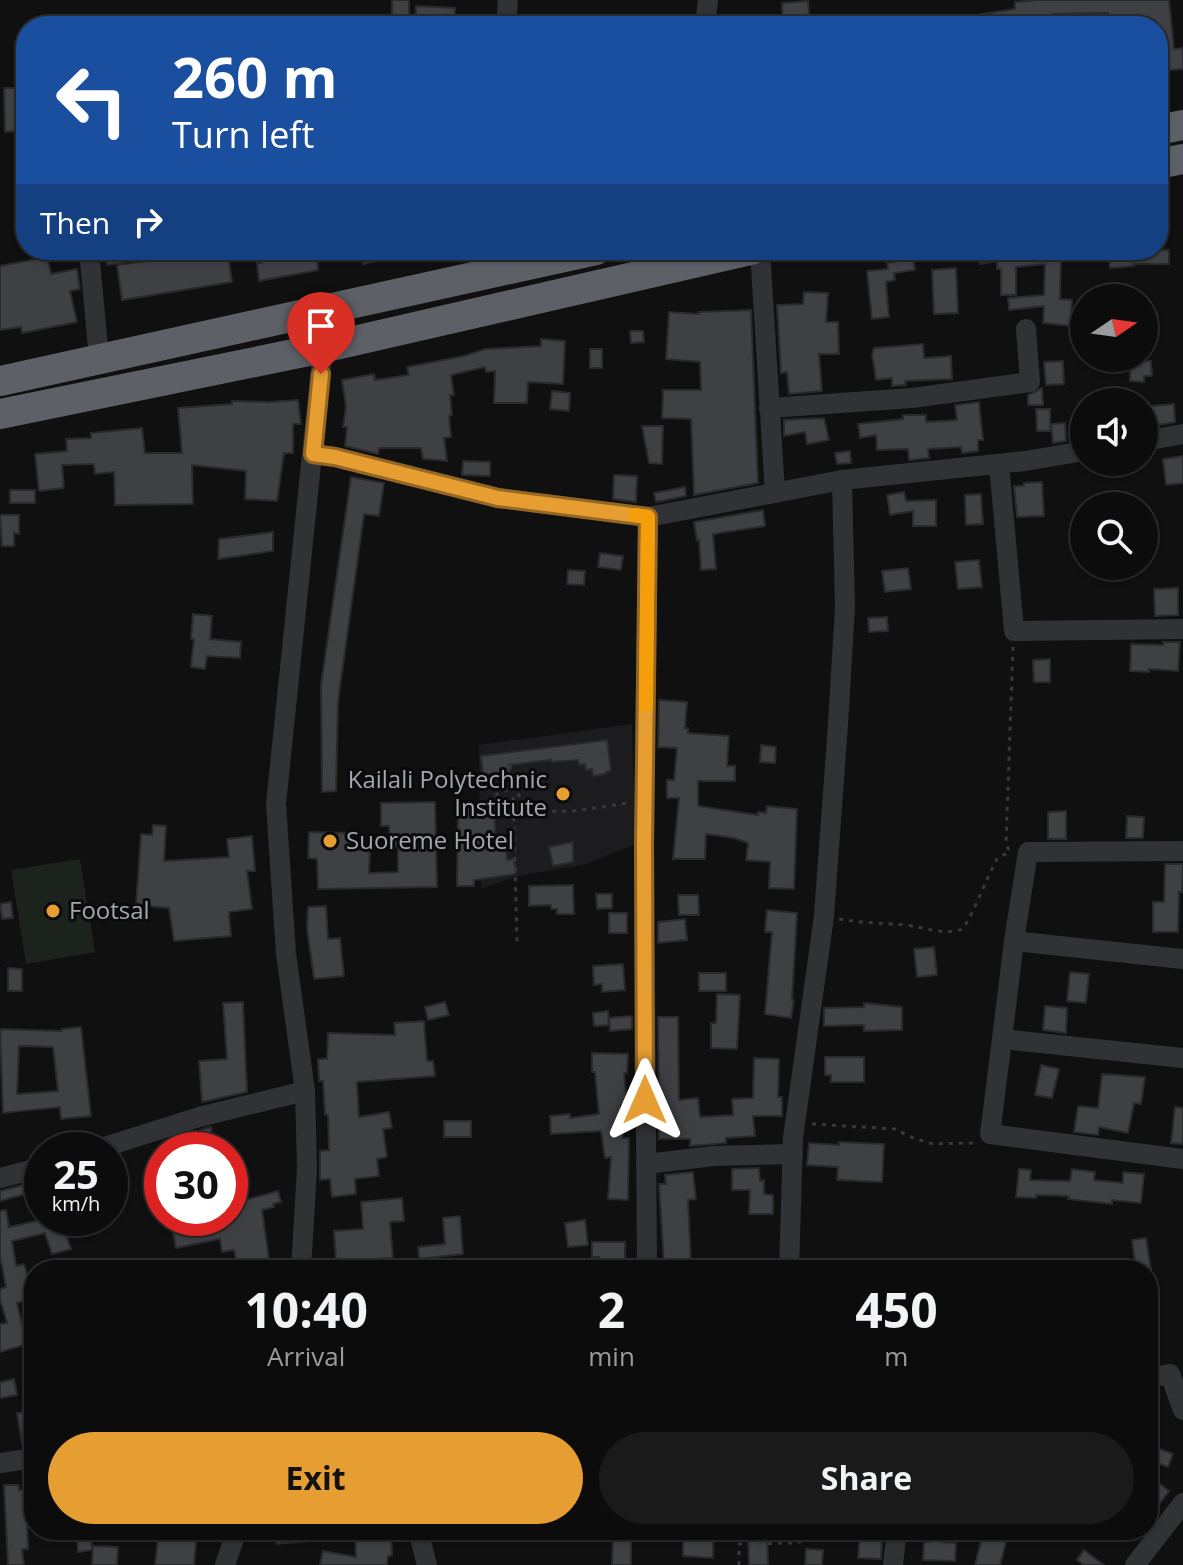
<!DOCTYPE html>
<style>
:root{--surface:#0c0c0d;--page:#1a1a1b;--text:#f1f3f6;--muted:#9a9b9d;--line:#2c2c2e;--accent:#e69e33}
body{margin:0;font-family:"Open Sans",sans-serif;background:var(--page);color:var(--text);height:100vh;display:flex;flex-direction:column;font-size:30px;white-space:nowrap}
*{box-sizing:border-box;margin:0}
p{font-size:26px;color:var(--muted)}
.icon{flex:none;width:44px;height:44px;fill:none;stroke:currentColor;stroke-width:2;stroke-linecap:round;stroke-linejoin:round}
.map{position:relative;flex:1;overflow:hidden}
.drawer{position:absolute;left:24px;top:1260px;width:1134px;height:280px;display:flex;flex-direction:column;background:var(--surface);border-radius:32px;box-shadow:0 2px 6px #0004,0 0 0 2px var(--line)}
.drawer>*{flex:none}
.hud{position:absolute;left:16px;top:16px;width:1152px;height:244px;border-radius:32px;box-shadow:0 2px 6px #0004,0 0 0 2px var(--line);background:#1a4fa0;color:#fff;overflow:hidden}
.needle{width:52px;rotate:77deg}
.buttons{position:absolute;left:1070px;top:284px;display:grid;gap:16px}
.buttons a{display:grid;place-items:center;width:88px;height:88px;border-radius:50%;background:var(--surface);box-shadow:0 2px 6px #0004,0 0 0 2px var(--line);font-size:40px}
.speed{position:absolute;left:24px;top:1132px;display:flex;gap:16px;font-size:40px;font-weight:700;text-align:center}
.speed>*{display:grid;place-content:center;width:104px;height:104px;border-radius:50%;background:var(--surface);box-shadow:0 2px 6px #0004,0 0 0 2px var(--line);line-height:1}
.speed small{font-size:20px;font-weight:400}
.speed .limit{border:12px solid #d22;background:#fff;color:#111}
.pin{position:absolute;display:grid;place-items:center;width:68px;height:68px;color:#fff;margin:-82px -34px;border-radius:50% 50% 50% 0;rotate:-45deg;box-shadow:0 0 8px #0007}
.pin .icon{rotate:45deg}
.me{position:absolute;width:88px;margin:-44px;rotate:0deg;stroke-linejoin:round;filter:drop-shadow(0 0 6px #0008)}
.turn{display:flex;align-items:center;gap:28px;height:168px;padding:0 24px;font-size:36px}
.turn .icon{width:104px;height:104px;stroke-width:2.5}
.turn b{display:block;font-size:56px;line-height:68px}
.then{display:flex;align-items:center;height:76px;padding:0 24px;background:#0003;gap:16px;font-size:30px}
.eta{display:flex;justify-content:space-evenly;align-items:center;height:136px;text-align:center}
.eta b{font-size:48px;font-weight:700;line-height:56px}
.primary-button{display:flex;gap:16px;margin-top:auto;padding:16px 24px}
.primary-button a{flex:1;height:92px;border-radius:48px;background:var(--accent);color:#111;font-size:32px;font-weight:700;line-height:92px;text-align:center}
.primary-button a+a{background:var(--page);color:var(--text)}
.map>svg:first-child{display:block}
</style>
<div class="map">
<svg width="1183" height="1565" viewBox="0 0 1183 1565">
<rect width="100%" height="100%" fill="#101011"/>
<!-- built -->
<polygon fill="#1c1c1e" points="632,724 636,844 583,865 517,876 481,889 479,745"/>
<!-- green -->
<polygon fill="#1c231d" points="80,859 95,952 26,964 11,870"/>
<!-- building -->
<g fill="#3f4044" stroke="#2a2a2d" stroke-width="2" fill-rule="evenodd">
<polygon points="392,0 409,0 409,17 392,16"/>
<polygon points="1036,0 1169,0 1174,49 1183,48 1183,69 1158,71 1158,26 1108,26 1108,13 1053,14 1054,26 948,26 948,19 1015,9 1015,2"/>
<polygon points="808,1 810,23 783,26 782,3"/>
<polygon points="416,6 455,8 454,26 415,25"/>
<polygon points="4,88 17,88 18,131 5,132"/>
<polygon points="105,250 121,250 123,263 107,265"/>
<polygon points="258,250 317,250 318,270 259,281 257,263 261,263"/>
<polygon points="360,250 403,250 404,255 363,264"/>
<polygon points="977,250 1061,250 1060,299 1072,300 1070,326 1043,323 1044,306 1009,310 1008,298 1044,295 1045,264 1016,267 1016,295 1001,295 1001,269 997,269 997,261 980,264"/>
<polygon points="1109,250 1169,250 1169,264 1133,264 1134,266 1110,268"/>
<polygon points="228,254 232,282 122,300 117,265 190,255 191,260"/>
<polygon points="47,257 51,274 77,269 80,289 70,291 77,322 22,333 21,327 0,330 0,266"/>
<polygon points="913,258 915,270 894,273 895,280 886,282 889,317 872,319 867,271 888,269 887,263"/>
<polygon points="956,268 958,313 934,314 932,270"/>
<polygon points="804,292 828,293 826,322 838,322 839,354 819,354 822,391 789,394 787,372 781,373 777,305 803,304"/>
<polygon points="751,310 758,483 694,495 691,419 662,418 663,390 701,390 700,362 666,359 669,312 699,314 699,312"/>
<polygon points="630,331 643,331 644,342 631,343"/>
<polygon points="541,339 565,341 563,384 528,382 527,403 494,403 495,371 486,372 485,367 451,375 454,395 450,395 452,415 449,416 451,437 444,438 447,461 423,459 421,448 379,448 378,454 345,446 347,427 343,427 346,407 342,380 374,374 375,380 409,375 407,367 464,356 485,349 541,346"/>
<polygon points="923,344 924,358 951,356 952,379 905,381 906,385 892,386 892,378 876,380 872,354 874,348"/>
<rect x="590" y="349" width="12" height="19"/>
<polygon points="1063,361 1064,384 1046,385 1044,362"/>
<polygon points="1130,361 1151,361 1152,376 1144,376 1144,382 1130,381"/>
<polygon points="1042,388 1043,405 1028,405 1028,395"/>
<polygon points="552,391 570,393 569,411 550,409"/>
<polygon points="298,400 301,424 293,424 293,453 284,453 277,501 245,499 246,471 192,465 193,504 115,505 114,472 95,474 94,464 62,465 64,488 39,491 35,454 67,451 66,439 91,438 91,433 142,428 145,453 182,453 178,408 232,404 232,401 268,402"/>
<polygon points="979,402 983,440 978,440 978,451 962,453 961,447 928,449 929,458 909,460 908,449 877,450 876,435 860,438 858,424 903,419 903,415 926,415 926,422 957,420 955,405"/>
<polygon points="1174,404 1175,422 1153,426 1152,406"/>
<polygon points="1036,409 1050,409 1050,431 1037,431"/>
<polygon points="824,418 829,440 807,444 805,432 784,436 784,420"/>
<polygon points="1065,423 1066,441 1053,443 1051,424"/>
<polygon points="642,426 663,426 662,464 649,463"/>
<polygon points="850,451 851,463 837,464 835,453"/>
<polygon points="1183,456 1183,483 1166,485 1163,459"/>
<polygon points="463,461 490,462 490,476 462,475"/>
<polygon points="614,475 637,476 636,502 613,499"/>
<polygon points="351,477 384,483 379,516 364,514 338,701 336,791 322,792 321,685"/>
<polygon points="1042,482 1044,516 1017,517 1014,486 1024,486 1024,483"/>
<polygon points="685,487 686,496 656,502 654,493"/>
<rect x="10" y="490" width="25" height="13"/>
<polygon points="904,492 906,501 936,500 936,526 913,526 913,511 890,515 887,495"/>
<polygon points="981,494 983,524 966,525 965,495"/>
<polygon points="763,510 765,526 713,534 716,569 701,570 699,540 697,541 694,522"/>
<polygon points="0,515 19,515 19,534 14,533 14,546 2,546"/>
<polygon points="273,532 273,551 218,559 219,539"/>
<polygon points="600,553 623,556 621,570 598,567"/>
<polygon points="979,560 982,587 958,589 955,562"/>
<polygon points="908,568 911,589 885,592 882,571"/>
<polygon points="568,570 585,571 584,585 567,584"/>
<polygon points="1178,588 1178,615 1155,616 1154,589"/>
<polygon points="193,614 212,616 210,639 241,642 240,658 207,656 205,669 191,667 194,639 191,639"/>
<polygon points="887,617 888,631 869,632 868,618"/>
<polygon points="1163,642 1180,642 1178,671 1149,669 1149,672 1130,671 1131,644 1163,645"/>
<polygon points="1050,659 1050,682 1034,682 1033,660"/>
<polygon points="659,700 687,702 685,728 688,728 688,733 729,736 727,766 735,766 735,781 698,781 698,806 758,815 758,812 766,813 767,806 797,809 794,889 769,888 770,862 746,860 748,843 734,838 706,834 705,859 673,859 679,798 667,798 667,780 674,780 677,748 658,747"/>
<polygon points="607,740 611,771 606,772 606,774 593,776 592,769 586,770 585,764 579,765 578,760 551,762 551,760 509,765 510,772 483,775 481,756"/>
<polygon points="761,745 776,747 775,763 760,762"/>
<polygon points="494,801 496,850 506,849 507,860 514,859 516,874 474,880 474,886 457,886 458,804 483,804 482,802"/>
<polygon points="435,802 437,887 318,889 317,859 308,858 309,832 352,833 351,850 370,850 369,873 398,872 398,846 390,846 389,826 381,826 381,803"/>
<polygon points="1066,811 1066,839 1048,839 1048,812"/>
<polygon points="1127,816 1144,817 1143,838 1126,838"/>
<polygon points="153,825 166,826 164,861 229,857 227,839 252,836 255,871 247,871 252,909 229,912 231,936 174,941 169,908 136,905 141,834 152,835"/>
<polygon points="573,842 573,862 553,866 549,847"/>
<polygon points="1165,864 1183,864 1182,892 1179,892 1178,932 1153,932 1153,902 1164,902"/>
<polygon points="573,885 574,914 557,914 557,909 551,909 551,905 529,906 529,886"/>
<polygon points="596,894 612,894 612,908 597,909"/>
<polygon points="678,895 698,895 699,915 679,915"/>
<polygon points="11,902 13,918 2,919 0,904"/>
<polygon points="326,906 328,939 340,938 344,976 314,979 307,929 308,907"/>
<polygon points="767,910 797,913 792,1000 794,1000 791,1018 765,1014 772,932 765,932"/>
<rect x="609" y="913" width="18" height="20"/>
<polygon points="685,919 687,940 658,943 658,922"/>
<polygon points="934,947 937,975 917,977 914,949"/>
<polygon points="623,964 625,990 602,992 602,984 594,985 593,966"/>
<polygon points="8,968 22,969 22,991 8,991"/>
<polygon points="1070,972 1089,974 1086,1003 1067,1001"/>
<rect x="699" y="973" width="27" height="18"/>
<polygon points="717,994 740,995 737,1049 711,1048 711,1023 716,1023"/>
<polygon points="243,1002 247,1092 202,1102 199,1061 227,1059 223,1003"/>
<polygon points="445,1002 449,1015 428,1020 425,1007"/>
<polygon points="864,1003 902,1007 902,1030 864,1031 864,1025 824,1026 824,1008 864,1007"/>
<polygon points="1045,1006 1067,1008 1066,1033 1043,1030"/>
<polygon points="608,1011 609,1025 594,1026 593,1013"/>
<polygon points="630,1016 632,1017 632,1029 610,1031 609,1018"/>
<polygon points="658,1017 678,1017 679,1100 698,1098 700,1117 733,1115 732,1099 753,1098 754,1058 779,1059 778,1097 782,1097 782,1116 753,1116 755,1136 726,1138 726,1143 690,1146 690,1139 659,1139"/>
<polygon points="424,1021 427,1061 433,1061 435,1076 357,1082 359,1117 389,1112 392,1128 383,1129 387,1157 377,1159 379,1176 355,1179 356,1194 332,1197 330,1179 320,1180 320,1151 329,1150 328,1115 325,1115 323,1081 319,1081 318,1059 327,1059 328,1033 395,1035 394,1023"/>
<path d="M81 1027 91 1116 61 1119 60 1107 3 1113 0 1029 62 1031V1029ZM19 1046 53 1047 58 1091 17 1094Z"/>
<polygon points="592,1053 628,1054 627,1073 624,1073 627,1104 621,1105 623,1138 629,1138 628,1200 608,1199 611,1157 605,1158 601,1131 551,1134 550,1116 570,1114 570,1118 599,1114 595,1072 592,1072"/>
<polygon points="825,1057 864,1057 864,1082 831,1082 831,1075 825,1075"/>
<polygon points="1041,1065 1059,1069 1052,1098 1035,1095"/>
<polygon points="1102,1074 1145,1077 1141,1104 1134,1103 1128,1133 1099,1127 1098,1135 1074,1132 1078,1106 1098,1108"/>
<polygon points="1175,1107 1183,1108 1183,1144 1171,1143"/>
<rect x="444" y="1121" width="27" height="16"/>
<polygon points="211,1127 212,1146 201,1147 200,1130"/>
<polygon points="839,1142 884,1144 882,1182 837,1180 838,1167 807,1165 809,1143 839,1145"/>
<polygon points="759,1168 760,1181 764,1180 764,1194 773,1195 773,1214 749,1214 750,1190 732,1190 732,1169"/>
<polygon points="1019,1169 1031,1170 1030,1180 1070,1181 1072,1169 1095,1172 1094,1180 1123,1183 1123,1172 1144,1174 1141,1203 1112,1200 1112,1204 1068,1199 1069,1196 1036,1195 1036,1198 1016,1197"/>
<polygon points="693,1172 696,1199 688,1200 691,1263 664,1265 659,1184 666,1184 665,1175"/>
<polygon points="27,1184 29,1193 0,1201 0,1191"/>
<polygon points="278,1191 281,1202 273,1204 274,1207 262,1210 269,1259 249,1263 251,1270 238,1270 234,1250 222,1252 220,1239 176,1248 173,1232 208,1225 206,1218 230,1218 230,1204"/>
<polygon points="402,1198 404,1221 390,1222 393,1258 336,1261 334,1231 363,1229 361,1202"/>
<polygon points="6,1210 9,1227 50,1218 51,1228 70,1224 73,1236 67,1238 71,1249 52,1254 45,1233 12,1241 16,1266 24,1264 34,1298 17,1303 24,1333 31,1331 34,1342 0,1352 0,1324 7,1323 0,1299 0,1289 6,1287 0,1256 0,1211"/>
<polygon points="460,1216 463,1254 419,1259 418,1247 445,1244 443,1218"/>
<polygon points="585,1220 588,1245 568,1247 565,1223"/>
<polygon points="1146,1238 1151,1270 1136,1270 1132,1240"/>
<polygon points="592,1242 625,1242 625,1267 599,1266 599,1257 592,1257"/>
<polygon points="14,1379 17,1395 0,1398 0,1382"/>
<polygon points="34,1411 34,1441 22,1443 17,1413"/>
<polygon points="1154,1447 1173,1454 1168,1467 1149,1460"/>
<polygon points="1148,1475 1169,1491 1148,1519"/>
<polygon points="4,1485 19,1485 19,1490 34,1489 34,1523 27,1524 28,1549 22,1549 24,1565 8,1565"/>
<polygon points="159,1530 197,1530 194,1565 155,1565"/>
<polygon points="275,1530 307,1530 308,1541 276,1544"/>
<polygon points="383,1530 391,1530 392,1555 388,1556 387,1565 320,1565 323,1551 356,1557 355,1532"/>
<polygon points="748,1530 767,1530 768,1565 749,1565"/>
<polygon points="860,1530 874,1530 873,1540 882,1540 881,1559 858,1558"/>
<polygon points="929,1530 944,1530 943,1542 956,1543 955,1561 923,1560 924,1542 928,1542"/>
<polygon points="984,1530 1006,1542 1000,1565 975,1565"/>
<polygon points="91,1536 92,1550 78,1552 77,1537"/>
<polygon points="683,1538 713,1539 713,1558 683,1556"/>
<polygon points="613,1539 631,1539 631,1565 612,1565"/>
<polygon points="93,1546 118,1547 117,1565 92,1565"/>
<polygon points="806,1549 823,1550 822,1565 805,1565"/>
<polygon points="1084,1550 1104,1565 1084,1565 1077,1560"/>
</g>
<g fill="none" stroke-linecap="round" stroke-linejoin="round">
<!-- path -->
<g stroke="#37393d" stroke-width="3" stroke-dasharray="4 6" stroke-linecap="butt">
<path d="M510 765C512 832 584 808 628 803"/>
<polyline points="495,795 513,787 517,944"/>
<polyline points="497,815 534,807"/>
<polyline points="1009,850 1006,844 1013,647"/>
<path d="M839 919C862 923 883 923 905 925 926 927 942 936 963 929 977 906 985 881 998 857L1011 852"/>
<polyline points="812,1124 895,1129 913,1138 933,1144 974,1143"/>
<polyline points="739,1565 739,1544 797,1543 812,1537"/>
</g>
<!-- minor -->
<g stroke="#313236" stroke-width="20">
<polyline points="506,26 508,0"/>
<polyline points="705,26 708,0"/>
<polyline points="89,250 99,358"/>
<polyline points="760,250 775,493"/>
<polyline points="495,272 496,250"/>
<polyline points="769,408 912,398 1030,382 1026,329"/>
<polyline points="1144,441 1183,434"/>
<polyline points="313,454 335,457 498,498 648,517 842,480 1025,461 1084,451"/>
<polyline points="999,464 1014,631 1183,629"/>
<polyline points="1014,941 1028,852 1183,851"/>
<polyline points="1183,959 1014,941 1002,1039 1183,1058"/>
<polyline points="1002,1039 990,1134 1183,1159"/>
<polyline points="95,1150 199,1117 305,1091"/>
<polyline points="646,1164 714,1156 793,1154"/>
<polyline points="0,1178 42,1167"/>
<polyline points="301,1270 307,1168 305,1091 286,954 276,804 323,348 317,311"/>
<polyline points="647,1270 644,845 648,517"/>
<polyline points="789,1270 793,1138 824,916 838,724 845,607 842,480"/>
<polyline points="1148,1378 1170,1374 1183,1410"/>
<polyline points="0,1463 34,1458"/>
<polyline points="418,1530 427,1565"/>
<polyline points="225,1565 237,1530"/>
<polyline points="893,1565 897,1530"/>
<polyline points="1135,1565 1183,1503"/>
</g>
<!-- highway -->
<g stroke="#5d6066" stroke-width="30">
<polyline points="1158,130 1183,125"/>
<polyline points="1158,164 1183,159"/>
<polyline points="0,381 596,250"/>
<polyline points="0,414 323,348 751,250"/>
</g>
</g>
<g fill="none" stroke-linecap="round" stroke-linejoin="round">
<!-- route casing -->
<g stroke="#966721" stroke-width="20">
<polyline id="route" points="321,374 313,454 335,457 498,498 648,517 644,845 645,1100"/>
</g>
<!-- route -->
<use href="#route" stroke="#e69e33" stroke-width="14"/>
<!-- slow -->
<polyline stroke="#f59e0b" stroke-width="14" points="635,515 648,517 646,705"/>
</g>
<!-- markers -->
<g fill="#e69e33" stroke="#0b0b0c" stroke-width="3">
<circle cx="563" cy="794" r="8"/>
<circle cx="330" cy="841" r="8"/>
<circle cx="53" cy="911" r="8"/>
</g>
<g text-anchor="middle" stroke-width="6" stroke-linejoin="round" paint-order="stroke">
<!-- poi labels -->
<g font-size="24" fill="#a2a7b1" stroke="#0b0b0c" text-anchor="start">
<text x="547" y="788" text-anchor="end">Kailali Polytechnic<tspan x="547" dy="28">Institute</tspan></text>
<text x="346" y="849">Suoreme Hotel</text>
<text x="69" y="919">Footsal</text>
</g>
</g>
</svg>
<div class="buttons">
<a><svg class="needle" viewBox="-14 -14 28 28"><path d="M0-13l5 13h-10z" fill="#e53935"/><path d="M0 13l5-13h-10z" fill="#9a9b9d"/></svg></a>
<a><svg class="icon" aria-label="sound" viewBox="0 0 24 24"><path d="M4 9h4l5-4v14l-5-4H4zM17 9q2 3 0 6"/></svg></a>
<a><svg class="icon" aria-label="search" viewBox="0 0 24 24"><circle cx="10" cy="10" r="6"/><path d="M15 15l6 6"/></svg></a>
</div>
<div class="speed"><div>25<small>km/h</small></div><div class="limit">30</div></div>
<div class="pin" style="left:321px;top:374px;background:#d93025"><svg class="icon" aria-label="arrive" viewBox="0 0 24 24"><path d="M6 21V4h12l-3 4 3 4H6"/></svg></div>
<svg class="me" style="left:645px;top:1100px" viewBox="-20 -20 40 40"><path d="M0-17L14 15 0 8-14 15z" fill="#e69e33" stroke="#fff" stroke-width="4"/></svg>
<div class="hud">
<div class="turn"><svg class="icon" aria-label="left" viewBox="0 0 24 24"><path d="M17 20v-9H6M10 6l-5 5 5 5"/></svg><div><b>260 m</b>Turn left</div></div>
<div class="then">Then<svg class="icon" aria-label="right" viewBox="0 0 24 24"><path d="M7 20v-9h11M14 6l5 5-5 5"/></svg></div>
</div>
<section class="drawer">
<div class="eta">
<div><b>10:40</b><p>Arrival</p></div>
<div><b>2</b><p>min</p></div>
<div><b>450</b><p>m</p></div>
</div>
<div class="primary-button"><a>Exit</a><a>Share</a></div>
</section>
</div>
